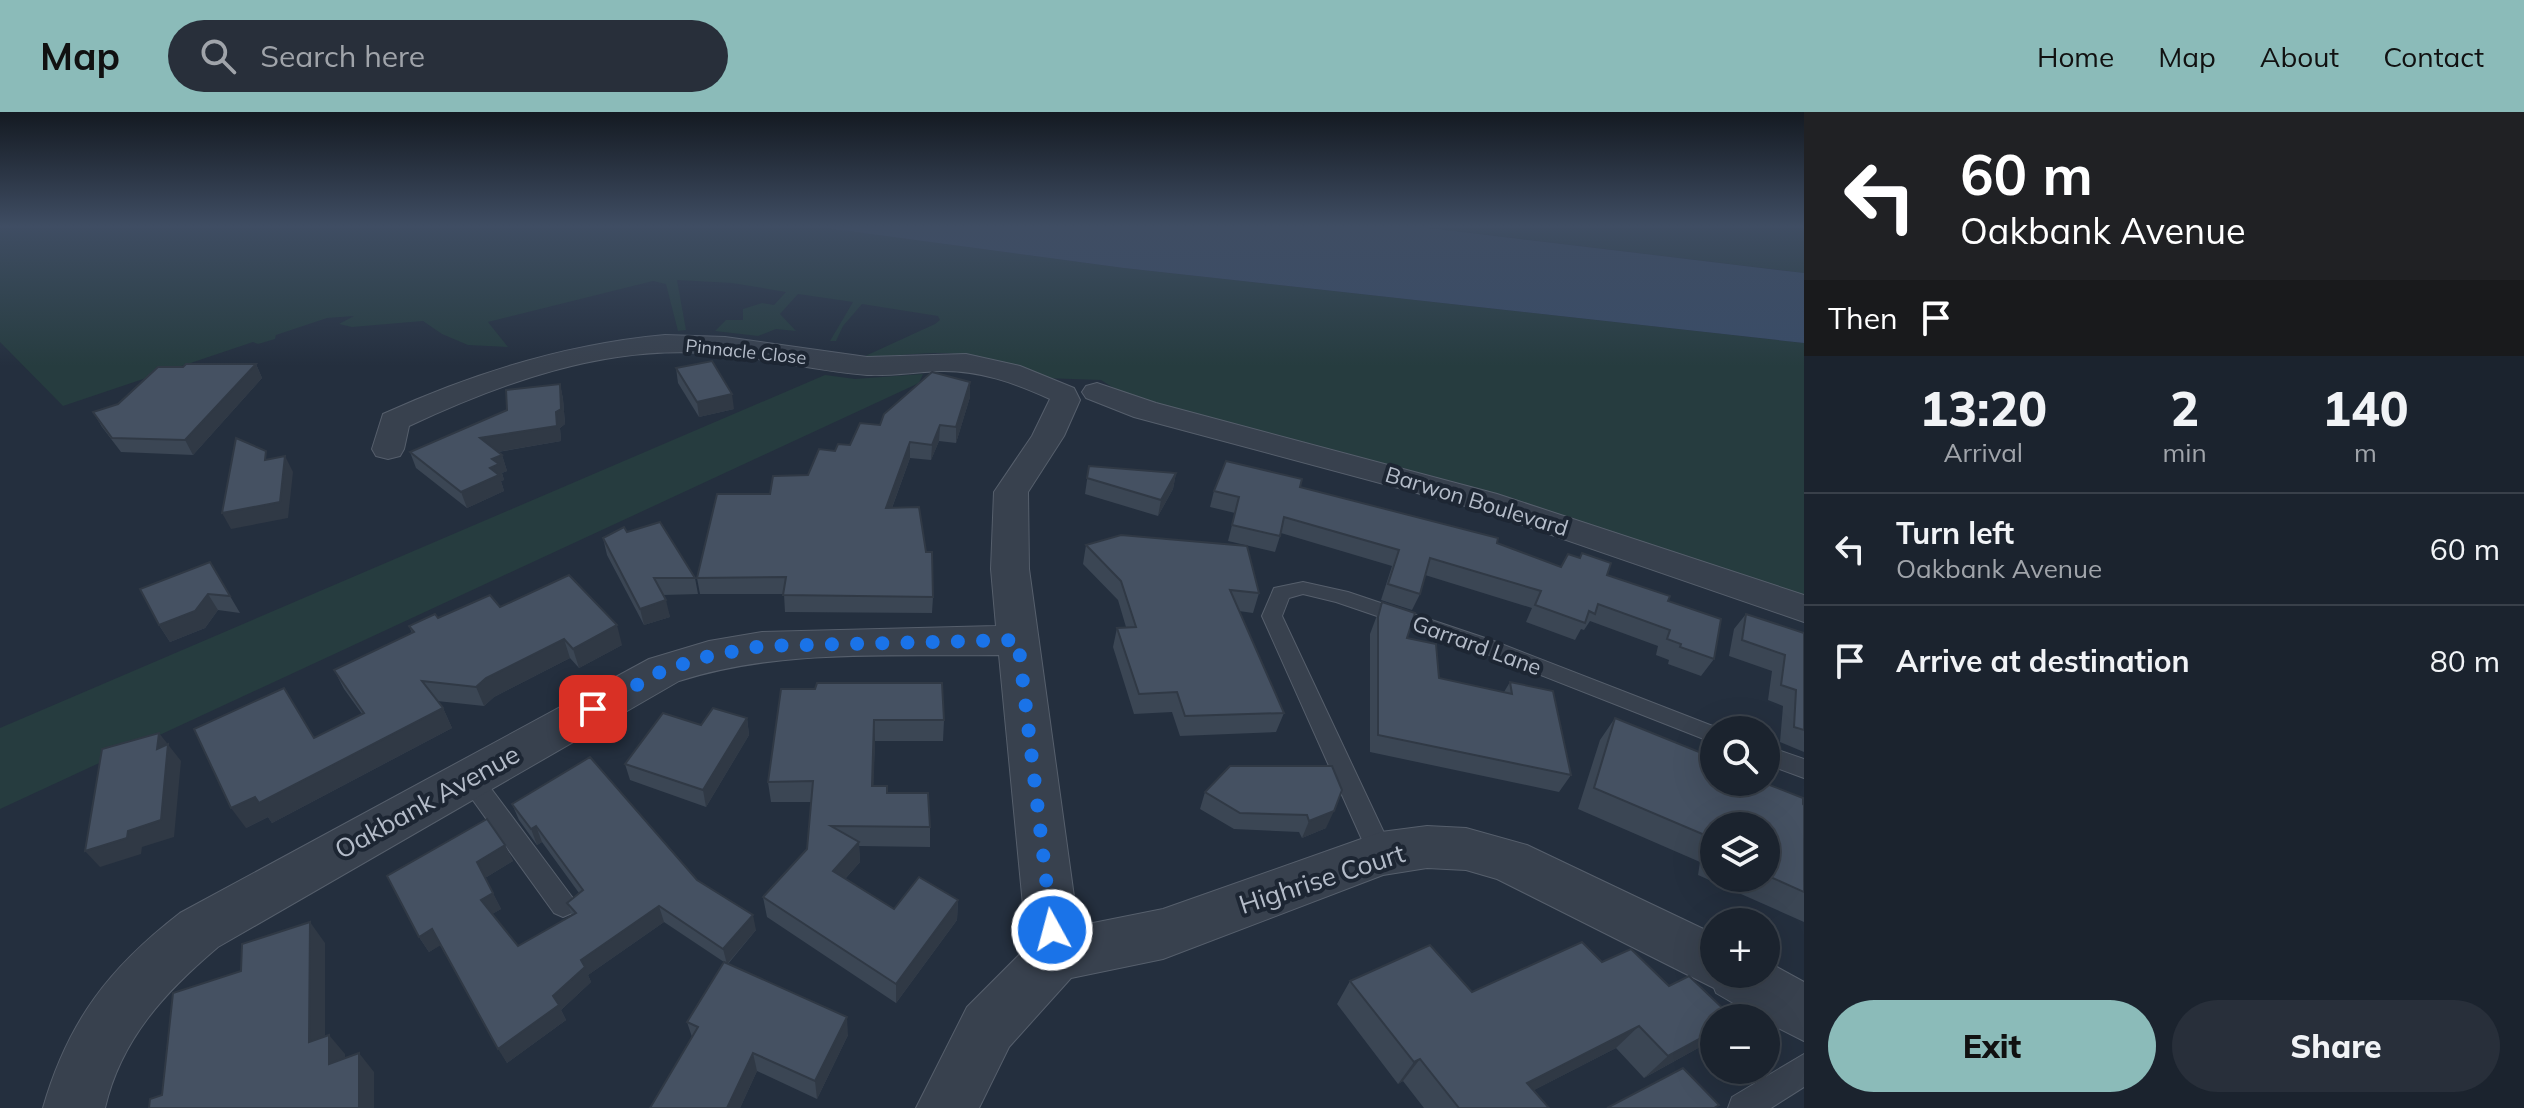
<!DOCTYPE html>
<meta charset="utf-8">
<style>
:root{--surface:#1b232e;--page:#282f3a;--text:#f1f3f6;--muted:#a0a4aa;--line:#39404a;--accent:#8bbbb9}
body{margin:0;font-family:Mulish,sans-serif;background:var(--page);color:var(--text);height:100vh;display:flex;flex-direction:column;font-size:30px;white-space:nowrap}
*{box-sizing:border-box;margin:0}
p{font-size:26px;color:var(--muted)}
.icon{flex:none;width:44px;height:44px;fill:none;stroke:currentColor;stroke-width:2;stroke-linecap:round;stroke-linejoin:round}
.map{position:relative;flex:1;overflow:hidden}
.details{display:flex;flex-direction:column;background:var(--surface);width:720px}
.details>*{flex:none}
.banner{background:#202124;color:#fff;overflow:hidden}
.controls{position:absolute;left:1700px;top:604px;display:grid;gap:16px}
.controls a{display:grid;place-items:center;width:80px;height:80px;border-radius:50%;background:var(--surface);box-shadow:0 8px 32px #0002,0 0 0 2px var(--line);font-size:40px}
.pin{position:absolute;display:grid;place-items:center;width:68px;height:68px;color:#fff;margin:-34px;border-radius:16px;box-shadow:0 4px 12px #0006}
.me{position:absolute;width:88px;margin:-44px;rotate:353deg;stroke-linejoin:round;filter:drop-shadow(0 0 6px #0008)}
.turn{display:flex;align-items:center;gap:28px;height:168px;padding:0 24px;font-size:36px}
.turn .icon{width:104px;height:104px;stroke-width:2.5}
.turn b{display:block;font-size:56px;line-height:68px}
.then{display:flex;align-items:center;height:76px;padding:0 24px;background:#0003;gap:16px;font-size:30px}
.eta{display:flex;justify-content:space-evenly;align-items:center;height:136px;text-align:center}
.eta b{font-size:48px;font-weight:800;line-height:56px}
.action{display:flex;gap:16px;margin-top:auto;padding:16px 24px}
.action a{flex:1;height:92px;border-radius:48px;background:var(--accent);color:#111;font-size:32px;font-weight:800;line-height:92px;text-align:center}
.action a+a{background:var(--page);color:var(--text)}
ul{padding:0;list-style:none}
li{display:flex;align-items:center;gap:24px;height:112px;padding:0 24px;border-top:2px solid var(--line)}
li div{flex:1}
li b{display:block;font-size:30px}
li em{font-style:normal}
header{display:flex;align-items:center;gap:48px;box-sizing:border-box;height:112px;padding:0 40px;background:var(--accent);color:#111}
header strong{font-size:38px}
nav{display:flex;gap:44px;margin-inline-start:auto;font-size:28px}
.search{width:560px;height:72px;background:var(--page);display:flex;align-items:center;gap:20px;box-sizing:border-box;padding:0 28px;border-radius:44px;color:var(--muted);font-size:30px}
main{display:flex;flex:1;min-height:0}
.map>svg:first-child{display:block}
</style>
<header>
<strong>Map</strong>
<div class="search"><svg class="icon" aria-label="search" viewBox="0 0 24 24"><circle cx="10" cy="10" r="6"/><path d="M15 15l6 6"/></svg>Search here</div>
<nav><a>Home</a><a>Map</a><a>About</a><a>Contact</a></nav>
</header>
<main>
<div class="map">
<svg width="1804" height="996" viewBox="0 0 1804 996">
<rect width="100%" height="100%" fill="#242f3e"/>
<!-- green -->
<g fill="#263c3f">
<path d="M0 115H819L1124 156 1804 231V483L1462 372 1123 282 1101 268 1042 266 1041 262C1008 254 972 240 937 241 912 241 888 245 863 245L935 212 940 208 938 204 862 192 843 214 836 229H830L853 190 798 182 780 202 796 219 776 217 758 224 715 219 726 208H743V197L762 191 774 193 786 180 732 171 677 168 686 218 678 219 666 172 653 169 488 210 508 235 468 233 442 222 423 209 352 215 339 212 354 204 327 206 276 223 275 227 258 232 253 230 63 294 0 230Z"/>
<polygon points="1420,115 1804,115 1804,161 1441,117"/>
<polygon points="923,262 919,271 0,697 0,616 825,263 855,267"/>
</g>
<!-- water -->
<polygon fill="#394c67" points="819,115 1420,115 1804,161 1804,231 1124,156"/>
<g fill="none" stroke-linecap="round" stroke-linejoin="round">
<!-- lane casing -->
<g stroke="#565f6c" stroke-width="2">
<g id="lane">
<polygon points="1303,470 1348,480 1491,528 1723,618 1714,618 1714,631 1477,538 1336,490 1303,482 1289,486 1282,504 1394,742 1390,750 1381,753 1372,750 1262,504 1274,476"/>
<polygon points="1766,634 1804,647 1804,666 1766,652"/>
<polygon points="470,657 478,659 572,785 576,793 572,801 563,805 554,801 462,673 458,666 462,659"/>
<polygon points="1804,942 1804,975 1771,996 1728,996 1732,985"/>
</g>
</g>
<!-- street casing -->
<g stroke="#565f6c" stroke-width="2">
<g id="street">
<path d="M665 223 725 225 867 245 966 242 1020 254 1074 276 1080 288 1064 324 1028 380 1029 457 1078 814 1163 797 1381 720 1427 714 1466 716 1527 733 1714 822V862H1766V849L1804 870V929L1766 910V906H1759L1716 881 1714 876 1497 767 1466 758 1427 756 1383 763 1163 847 1071 866 1009 935 979 996H916L967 895 1027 835 999 543C893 545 781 536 679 569L218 835C165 880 121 927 105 996H43C68 909 109 856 180 801L649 547 709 529 762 520 996 514 991 457 994 380 1032 324 1050 287C1015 271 979 258 940 259 916 260 892 264 867 263 813 259 760 244 705 241 602 234 501 271 409 314L404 337 400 344 388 347 376 344 372 337 383 302C473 261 566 232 665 223Z"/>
<polygon points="1097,271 1156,291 1497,382 1804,483 1804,510 1473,396 1134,305 1086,286 1082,280 1086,274"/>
</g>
</g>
<!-- lane -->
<use href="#lane" fill="#38414e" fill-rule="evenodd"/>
<!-- street -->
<use href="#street" fill="#38414e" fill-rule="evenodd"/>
</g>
<!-- wall -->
<g fill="#3b4654" fill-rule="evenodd">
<polygon points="256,252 262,266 193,343 121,340 102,315 93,300 118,292 183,255"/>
<polygon points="676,256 734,297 699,305 678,271"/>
<polygon points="970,270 970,285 956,331 939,329 931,348 910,346 892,396 933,485 932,501 785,500 784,482 700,482 697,466 770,382 808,363 835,339 850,333 880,313"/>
<polygon points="560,272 563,287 565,312 560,316 561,329 498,340 502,343 507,359 502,361 504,368 501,369 504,379 467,396 416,356 410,340 507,298"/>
<polygon points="1089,354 1176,361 1173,377 1158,404 1085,382"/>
<polygon points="1300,375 1497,431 1561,455 1568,442 1607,463 1668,489 1714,547 1701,564 1668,552 1669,548 1656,543 1658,534 1590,509 1584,518 1581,517 1575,528 1526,510 1532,496 1425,463 1420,482 1412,498 1381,488 1392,454 1281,421 1275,440 1228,429 1235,401 1210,395 1214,379"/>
<polygon points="627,420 695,466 698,482 663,483 670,505 644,513 607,443 603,426"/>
<polygon points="1086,433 1259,481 1253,501 1239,499 1284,601 1276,620 1180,624 1172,600 1134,602 1113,535 1117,516 1126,515 1118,488 1083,452"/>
<polygon points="210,450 240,501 218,498 205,516 170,530 159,513"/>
<polygon points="1382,490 1407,526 1439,566 1504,580 1510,570 1571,663 1559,680 1370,640 1370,522"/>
<polygon points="500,495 622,533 579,556 570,546 494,585 484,594 437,589 443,596 452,616 272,711 268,705 246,716 314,626 362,602 344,577 334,558 412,521 409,514"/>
<polygon points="1746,502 1804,521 1804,640 1780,630 1783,594 1768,588 1772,559 1729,544 1734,517"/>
<polygon points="781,577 944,608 943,629 875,629 873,674 887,681 930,715 930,735 859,734 860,750 845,767 894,797 958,788 957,808 896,891 767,805 763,785 807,737 811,690 771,690 768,670"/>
<polygon points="747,606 749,623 706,695 630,668 625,652 701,613"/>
<path d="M1615 606 1804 693V810L1698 763 1700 750 1578 697 1600 628ZM1714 714H1766V766H1714Z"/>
<polygon points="1230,654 1326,716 1302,726 1299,720 1234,717 1200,697 1205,680"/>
<polygon points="512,692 697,768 756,818 728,852 848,923 817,987 757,959 740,996 650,996 692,925 687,910 724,850 664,810 588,863 591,870 561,898 566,908 507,951 440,833 429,840 419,825 505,733 513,749 485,766 501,797 492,802 518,834 572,803 567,791 579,781 542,730 537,733 519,708"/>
<polygon points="1602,850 1709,930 1644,966 1616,936 1534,978 1549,996 1424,996 1403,969 1398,972 1337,892 1350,869 1472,880"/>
</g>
<!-- shaded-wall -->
<g fill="#303945">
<polygon points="256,252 262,266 193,343 185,328"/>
<polygon points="970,270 970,285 956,331 956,315"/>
<polygon points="560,272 563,287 565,312 560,316 561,329 485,342 480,326"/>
<polygon points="732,282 734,297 699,305 697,290"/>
<polygon points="940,313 939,329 931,348 932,333"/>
<polygon points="910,330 910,346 886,412 886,396"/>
<polygon points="502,343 507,359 502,361 504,368 501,369 504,379 467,396 461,380 490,356 492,347"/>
<polygon points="285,344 293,360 288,406 231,417 222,401"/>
<polygon points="1176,361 1173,377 1158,404 1161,388"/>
<polygon points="208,482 218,498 205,516 170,530 159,513"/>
<polygon points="666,488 670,505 644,513 640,497"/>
<polygon points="617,513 622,533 579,556 573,537"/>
<polygon points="564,527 570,546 494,585 484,594 476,575 486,566"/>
<polygon points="443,596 452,616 272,711 268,705 246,716 231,696"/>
<polygon points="747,606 749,623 706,695 703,678"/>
<polygon points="874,608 875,629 873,694 872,674"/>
<polygon points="159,621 181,649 174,725 142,735 141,742 100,755 85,739 128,719 157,637"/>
<polygon points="1334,699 1326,716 1302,726 1309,709"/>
<polygon points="536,714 542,730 537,733 531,717"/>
<polygon points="859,730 860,750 834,779 833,759"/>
<polygon points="505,733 513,749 485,766 477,750"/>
<polygon points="493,781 501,797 489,804 481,788"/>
<polygon points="958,788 957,808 896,891 896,872"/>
<polygon points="659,794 664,810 588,863 591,870 561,898 566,908 507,951 498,937 553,884 581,848"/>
<polygon points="753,803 756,818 727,852 723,837"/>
<polygon points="310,810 325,831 325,949 309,930"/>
<polygon points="432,817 441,833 429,840 419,825"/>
<polygon points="847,905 848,923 817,987 815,969"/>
<polygon points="1639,914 1616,936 1507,992 1527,971"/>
<polygon points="1714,919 1714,926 1709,930 1644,966 1668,944"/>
<polygon points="329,923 345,942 346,971 329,952"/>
<polygon points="359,941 374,960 374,996 359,996"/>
<polygon points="753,941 757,959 740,996 727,996"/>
<polygon points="1420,947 1403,969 1398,972 1414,950"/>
</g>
<!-- building -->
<g fill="#455162" stroke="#303945" stroke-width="2">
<polygon points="712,249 732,282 697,290 676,256"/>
<polygon points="186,252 256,252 185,328 112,326 93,300 118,292 158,255 183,255"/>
<polygon points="932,260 970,270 956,315 940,313 932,333 910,330 886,396 919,395 926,440 932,440 933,485 783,483 786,465 697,466 717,382 770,382 773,364 808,363 819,337 835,339 838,332 850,333 860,311 880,313 884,302"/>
<polygon points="560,272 561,297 556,300 557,314 480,326 502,343 492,347 499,352 490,356 499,363 461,380 410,340 507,298 506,278"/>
<polygon points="236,326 266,339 265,348 285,344 280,390 222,401"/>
<polygon points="1226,349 1302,367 1300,375 1498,426 1497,431 1561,455 1568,442 1580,446 1582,441 1611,451 1607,463 1670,484 1668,489 1721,507 1714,547 1680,535 1681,532 1667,527 1670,518 1598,492 1595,502 1589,499 1585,511 1535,493 1541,479 1430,446 1420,482 1388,472 1399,438 1284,405 1280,424 1232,413 1239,385 1214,379"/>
<polygon points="1089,354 1176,361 1161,388 1087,366"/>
<polygon points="660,410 695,466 654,466 666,488 640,497 603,426 624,415 627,420"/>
<polygon points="1121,423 1247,434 1259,481 1230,478 1284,601 1185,604 1177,580 1139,582 1117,516 1136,515 1121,469 1086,433"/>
<polygon points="210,450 230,484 208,482 195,499 159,513 140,477"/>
<polygon points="569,463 617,513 573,537 564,527 486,566 476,575 422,569 443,596 259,691 255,685 231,696 194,617 284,576 314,626 364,601 334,558 414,520 409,514 435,502 438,506 490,483 500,495"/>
<polygon points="1382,490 1415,501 1407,526 1436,532 1439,566 1512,582 1510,570 1553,579 1571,663 1378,623 1378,505"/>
<polygon points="1746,502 1804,521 1804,618 1794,615 1796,578 1781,573 1785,543 1742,528"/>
<polygon points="817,571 942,571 944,608 874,608 872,674 887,674 887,681 928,681 930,715 831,714 859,730 833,759 894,797 919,765 958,788 896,872 763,785 807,737 813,669 768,670 781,577 815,577"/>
<polygon points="713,596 747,606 703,678 625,652 663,601 701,613"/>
<polygon points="1615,606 1714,646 1714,670 1762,670 1803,686 1803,692 1804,693 1804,780 1766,763 1766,714 1714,714 1714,727 1594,676"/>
<polygon points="159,621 157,637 168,632 161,708 128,719 127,726 85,739 102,637"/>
<polygon points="590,645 697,768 753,803 723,837 659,794 581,848 585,855 553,884 559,893 498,937 432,817 419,825 387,764 487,707 505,733 477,750 493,781 481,788 518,834 576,801 567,791 583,778 536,714 531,717 512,692"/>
<polygon points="1230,654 1332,654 1342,678 1334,699 1309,709 1307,703 1240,701 1205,680"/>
<polygon points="310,810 309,930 329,923 329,952 359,941 359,996 149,996 150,987 162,983 173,881 241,859 242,832"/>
<polygon points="1582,830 1602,850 1631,837 1669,874 1689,864 1733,906 1714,906 1714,919 1668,944 1639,914 1527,971 1549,996 1459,996 1420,947 1414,950 1350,869 1430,833 1472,880"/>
<polygon points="724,850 847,905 815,969 753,941 727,996 650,996 698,915 687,910"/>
<polygon points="1683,956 1719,993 1714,996 1607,996"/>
</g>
<!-- sky -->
<linearGradient id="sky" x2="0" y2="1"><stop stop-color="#141a22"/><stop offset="0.45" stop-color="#3f4d63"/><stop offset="1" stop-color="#3f4d63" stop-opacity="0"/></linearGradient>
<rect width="1804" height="254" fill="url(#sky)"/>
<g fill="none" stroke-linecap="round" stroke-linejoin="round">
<!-- route -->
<polyline stroke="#1a73e8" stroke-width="14" stroke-dasharray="0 25.2" points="593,597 664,558 709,544 762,534 1018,528 1052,818"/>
</g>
<g text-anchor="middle" stroke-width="8" stroke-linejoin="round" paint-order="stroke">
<!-- far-street labels -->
<g font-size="18" fill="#b4bcc9" stroke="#1d2633">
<text transform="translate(746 240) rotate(6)" y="6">Pinnacle Close</text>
</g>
<!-- street labels -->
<g font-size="22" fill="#b4bcc9" stroke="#1d2633">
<text transform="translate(1477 389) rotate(17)" y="8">Barwon Boulevard</text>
<text transform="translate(1477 533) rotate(20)" y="8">Garrard Lane</text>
</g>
<!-- near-street labels -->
<g font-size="26" fill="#b4bcc9" stroke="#1d2633">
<text transform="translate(427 690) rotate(-29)" y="9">Oakbank Avenue</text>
<text transform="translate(1322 767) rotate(-18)" y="9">Highrise Court</text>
</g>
</g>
</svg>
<div class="controls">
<a><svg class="icon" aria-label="search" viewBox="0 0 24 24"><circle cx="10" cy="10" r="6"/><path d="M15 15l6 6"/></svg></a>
<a><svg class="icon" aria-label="layers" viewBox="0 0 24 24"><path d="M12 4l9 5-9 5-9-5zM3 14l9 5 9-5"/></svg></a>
<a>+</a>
<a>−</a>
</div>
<div class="pin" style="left:593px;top:597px;background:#d93025"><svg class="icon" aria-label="arrive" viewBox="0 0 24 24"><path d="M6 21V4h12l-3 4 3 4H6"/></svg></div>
<svg class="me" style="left:1052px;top:818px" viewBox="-20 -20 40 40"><circle r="17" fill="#1a73e8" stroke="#fff" stroke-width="3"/><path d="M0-11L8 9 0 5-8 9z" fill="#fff"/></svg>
</div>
<section class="details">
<div class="banner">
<div class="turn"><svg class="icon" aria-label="left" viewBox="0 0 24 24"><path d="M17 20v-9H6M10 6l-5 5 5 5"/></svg><div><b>60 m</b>Oakbank Avenue</div></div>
<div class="then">Then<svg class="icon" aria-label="arrive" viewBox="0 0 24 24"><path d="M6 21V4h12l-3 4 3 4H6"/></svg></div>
</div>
<div class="eta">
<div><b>13:20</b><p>Arrival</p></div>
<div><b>2</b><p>min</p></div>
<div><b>140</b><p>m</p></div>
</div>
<ul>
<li><svg class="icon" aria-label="left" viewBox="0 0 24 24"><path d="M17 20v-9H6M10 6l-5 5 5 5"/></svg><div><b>Turn left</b><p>Oakbank Avenue</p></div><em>60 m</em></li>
<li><svg class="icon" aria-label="arrive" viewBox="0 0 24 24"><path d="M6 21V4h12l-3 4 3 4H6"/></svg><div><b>Arrive at destination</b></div><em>80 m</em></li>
</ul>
<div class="action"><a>Exit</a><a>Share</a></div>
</section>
</main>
